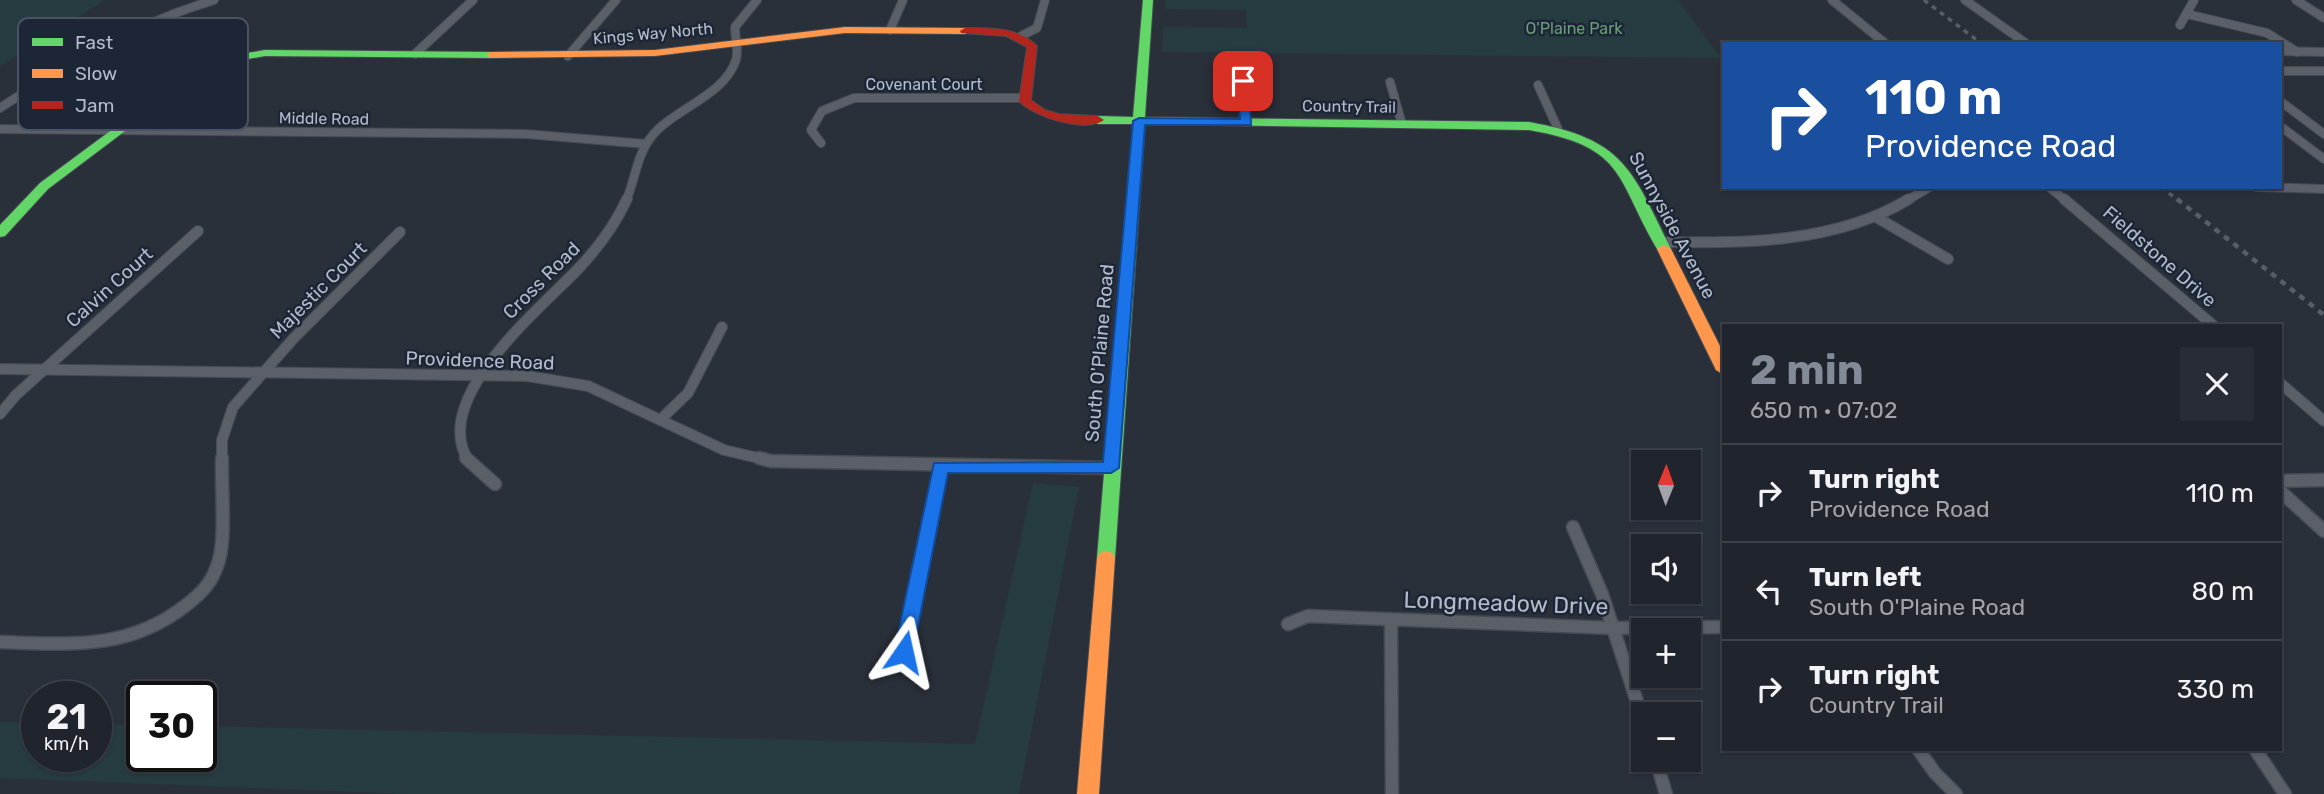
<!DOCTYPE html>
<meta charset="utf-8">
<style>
:root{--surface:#20242c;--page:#282c34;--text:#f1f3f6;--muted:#a2a4a9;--line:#3d4148;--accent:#848b98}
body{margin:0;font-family:Rubik,sans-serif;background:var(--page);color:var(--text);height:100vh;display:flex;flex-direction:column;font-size:26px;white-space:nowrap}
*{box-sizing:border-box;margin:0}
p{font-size:23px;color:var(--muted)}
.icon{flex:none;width:38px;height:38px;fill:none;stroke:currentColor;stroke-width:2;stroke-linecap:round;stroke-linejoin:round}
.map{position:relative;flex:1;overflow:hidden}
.drawer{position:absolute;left:1722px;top:324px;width:560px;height:427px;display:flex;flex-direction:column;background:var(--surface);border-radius:0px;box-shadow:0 2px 5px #0004,0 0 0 2px var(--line)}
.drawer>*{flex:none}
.top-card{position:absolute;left:1722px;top:42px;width:560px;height:147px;border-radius:0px;box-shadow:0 2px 5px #0004,0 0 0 2px var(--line);background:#1a4fa0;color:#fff;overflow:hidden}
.needle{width:46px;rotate:1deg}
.tools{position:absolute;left:1631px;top:450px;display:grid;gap:14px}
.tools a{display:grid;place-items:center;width:70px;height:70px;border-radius:0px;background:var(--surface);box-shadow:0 2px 5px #0004,0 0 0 2px var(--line);font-size:35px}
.speed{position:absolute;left:21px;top:681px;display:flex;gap:14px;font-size:35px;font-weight:700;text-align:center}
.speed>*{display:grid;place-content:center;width:91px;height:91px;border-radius:50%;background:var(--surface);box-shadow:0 2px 5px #0004,0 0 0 2px var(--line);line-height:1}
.speed small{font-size:18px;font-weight:400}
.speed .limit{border:4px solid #111;border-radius:10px;background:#fff;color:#111}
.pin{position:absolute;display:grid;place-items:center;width:60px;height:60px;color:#fff;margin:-30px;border-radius:14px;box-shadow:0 4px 10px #0006}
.me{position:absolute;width:77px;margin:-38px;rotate:11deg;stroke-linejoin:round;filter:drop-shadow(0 0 5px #0008)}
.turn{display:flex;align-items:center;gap:24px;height:147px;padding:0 28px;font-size:32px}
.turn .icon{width:91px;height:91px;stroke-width:2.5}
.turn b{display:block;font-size:49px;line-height:60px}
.round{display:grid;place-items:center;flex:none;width:74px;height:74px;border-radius:0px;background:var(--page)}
.headline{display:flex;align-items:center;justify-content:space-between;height:119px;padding:0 28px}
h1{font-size:42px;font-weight:700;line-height:52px;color:var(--accent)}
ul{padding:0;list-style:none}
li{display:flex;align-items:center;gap:21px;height:98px;padding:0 28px;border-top:2px solid var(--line)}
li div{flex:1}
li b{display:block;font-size:26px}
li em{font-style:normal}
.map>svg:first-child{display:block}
</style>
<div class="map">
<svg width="2324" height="794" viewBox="0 0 2324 794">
<rect width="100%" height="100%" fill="#2a303a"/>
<!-- green -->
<g fill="#263c41">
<polygon points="0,0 105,0 0,66"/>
<polygon points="1165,0 1678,0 1721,58 1162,52 1163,27 1247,28 1246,10 1165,9"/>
<polygon points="1033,483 1079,487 1019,794 409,794 0,778 0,722 37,723 37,756 96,756 96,724 142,725 142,756 201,756 201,726 975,744"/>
</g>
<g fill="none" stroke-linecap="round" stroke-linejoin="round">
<!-- street-far2 casing -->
<g stroke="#464b52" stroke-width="10">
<g id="street-far2">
<polyline points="1832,0 1886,44"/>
<polyline points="1965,0 2027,44"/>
<polyline points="2296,0 2324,18"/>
<polyline points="2187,14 2267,33 2297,52"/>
<polyline points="2180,25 2194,0"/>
<polyline points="890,30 903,0"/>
<polyline points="1021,36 1037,28 1045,0"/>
<polyline points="2280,51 2324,52"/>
<polyline points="415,54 473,0"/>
<polyline points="568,56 616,0"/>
<polyline points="2280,71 2324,71"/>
<polyline points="1243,81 1246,122"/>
<polyline points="1390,82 1402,124"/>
<polyline points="1538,85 1558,129"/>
<polyline points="2280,101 2324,134"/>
<path d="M0 108C69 63 135 24 214 0"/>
<polyline points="2280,126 2324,159"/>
<polyline points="0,129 526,134 646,144"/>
<polyline points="821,143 811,130 822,111 854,98 1024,98"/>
<polyline points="2049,187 2066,201"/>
<polyline points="2257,187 2324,189"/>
<path d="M626 201C635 180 637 154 652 136 675 108 724 96 736 60 739 49 735 38 735 27L757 0"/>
<polyline points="1906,201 1930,187"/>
</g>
</g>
<!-- street-far1 casing -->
<g stroke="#464b52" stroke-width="12">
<g id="street-far1">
<polyline points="2064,199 2214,326"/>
<polyline points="1876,217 1948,259"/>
<path d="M1660 242C1744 243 1835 244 1909 199"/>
<polyline points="0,369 527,376 588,386 724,450 767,460"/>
<polyline points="2280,383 2324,421"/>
<polyline points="0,414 16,395 198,231"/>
<polyline points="660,420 688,393 722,327"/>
<polyline points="222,460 222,440 233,407 293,339 400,232"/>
<path d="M468 460C430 398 540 309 578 269 597 249 615 225 627 199"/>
</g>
</g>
<!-- street casing -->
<g stroke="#464b52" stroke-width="15">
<g id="street">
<polyline points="466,458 495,484"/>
<polyline points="759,458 771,461 1111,468"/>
<polyline points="2280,481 2324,480"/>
<polyline points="2280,491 2324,531"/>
<polyline points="1573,527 1602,594 1643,720"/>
<polyline points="1391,620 1392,794"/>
<polyline points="1288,624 1308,616 1613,628 1724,627"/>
<path d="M0 642C69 644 127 651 185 606 202 593 213 582 219 560 226 536 221 486 222 458"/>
<polyline points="904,652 940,467"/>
<polyline points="1918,749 1935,773 1956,794"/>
<polyline points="2255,749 2285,794"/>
<polyline points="1656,760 1666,794"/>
</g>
</g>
<!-- fast casing -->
<g stroke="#464b52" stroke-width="2">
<g id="fast">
<path d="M1143 0H1153L1145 117 1529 122C1624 139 1631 168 1671 249L1669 252H1659C1615 179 1628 147 1529 130L1145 124 1115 558 1112 563H1100L1097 558 1133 124H1098L1092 120 1098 116 1133 117Z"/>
<polygon points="265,50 491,52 496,55 491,58 265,56 236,61 202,73 48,189 5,236 0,237 0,225 40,183 194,69 230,56"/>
</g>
</g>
<!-- slow casing -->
<g stroke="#464b52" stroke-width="2">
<g id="slow">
<polygon points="845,27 965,28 970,31 965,34 845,33 655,56 491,58 486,55 491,52 655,50"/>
<polygon points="1664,245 1671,249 1724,354 1724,375 1716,370 1657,249"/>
<polygon points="1106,551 1112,553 1115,558 1099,794 1077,794 1097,558 1100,553"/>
</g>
</g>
<!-- jam casing -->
<g stroke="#464b52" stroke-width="2">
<path id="jam" d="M965 28C990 28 1018 27 1037 46L1031 100 1045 110 1059 114 1098 116 1104 120C1085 133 1034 117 1019 101L1027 47 1006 36 961 33 960 31Z"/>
</g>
<!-- street-far2 -->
<use href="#street-far2" stroke="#5a5f68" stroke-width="8"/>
<!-- street-far1 -->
<use href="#street-far1" stroke="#5a5f68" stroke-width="10"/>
<!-- street -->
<use href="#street" stroke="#5a5f68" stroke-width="12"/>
<!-- fast -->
<use href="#fast" fill="#63d668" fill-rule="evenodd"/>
<!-- slow -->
<use href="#slow" fill="#ff974d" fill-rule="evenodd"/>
<!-- jam -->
<use href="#jam" fill="#b3261e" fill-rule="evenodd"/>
<!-- rail-far1 -->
<g stroke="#595e66" stroke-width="3.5" stroke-dasharray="5 5" stroke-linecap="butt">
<polyline points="1924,0 1982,44"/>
<polyline points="2161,187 2179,201"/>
</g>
<!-- rail -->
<polyline stroke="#595e66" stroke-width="4.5" stroke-dasharray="6 6" stroke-linecap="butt" points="2177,199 2324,315"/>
</g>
<!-- route -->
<polygon fill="#1a73e8" stroke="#114b97" stroke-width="2" points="1243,78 1249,81 1251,125 1145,125 1119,468 1111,473 948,473 913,652 910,657 897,657 894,652 934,463 1103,462 1133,121 1139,118 1240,119 1237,81"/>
<g text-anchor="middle" stroke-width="5" stroke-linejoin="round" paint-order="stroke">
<!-- far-park labels -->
<g font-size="16" fill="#699e77" stroke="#1c2636">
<text x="1574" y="34">O'Plaine Park</text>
</g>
<!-- far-street labels -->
<g font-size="16" fill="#b4bccb" stroke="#1c2636">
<text transform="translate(653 33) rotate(-5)" y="6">Kings Way North</text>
<text x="924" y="90">Covenant Court</text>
<text transform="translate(1349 106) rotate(1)" y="6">Country Trail</text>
<text transform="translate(324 118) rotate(1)" y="6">Middle Road</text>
</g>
<!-- street labels -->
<g font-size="19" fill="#b4bccb" stroke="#1c2636">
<text transform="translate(1673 225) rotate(62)" y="7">Sunnyside Avenue</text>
<text transform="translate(2160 256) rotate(41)" y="7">Fieldstone Drive</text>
<text transform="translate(541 280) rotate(-45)" y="7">Cross Road</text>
<text transform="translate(109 287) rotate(-42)" y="7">Calvin Court</text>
<text transform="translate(318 290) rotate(-45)" y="7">Majestic Court</text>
<text transform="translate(1099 353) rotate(-85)" y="7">South O'Plaine Road</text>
<text transform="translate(480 360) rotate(2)" y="7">Providence Road</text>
</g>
<!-- near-street labels -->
<g font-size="23" fill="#b4bccb" stroke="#1c2636">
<text transform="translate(1506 603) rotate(2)" y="8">Longmeadow Drive</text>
</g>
</g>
<!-- legend -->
<rect x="18" y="18" width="230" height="112" rx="10" fill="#1c2636" stroke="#4a5363" stroke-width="2"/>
<rect x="32" y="38" width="31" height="8" fill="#63d668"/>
<rect x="32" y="69" width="31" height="9" fill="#ff974d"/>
<rect x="32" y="101" width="31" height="8" fill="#b3261e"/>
<g font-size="19" fill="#b4bccb">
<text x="75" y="49">Fast</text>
<text x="75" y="80">Slow</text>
<text x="75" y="112">Jam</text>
</g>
</svg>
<div class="tools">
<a><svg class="needle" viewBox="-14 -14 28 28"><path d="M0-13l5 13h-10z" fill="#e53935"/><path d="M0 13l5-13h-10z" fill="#a2a4a9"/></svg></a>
<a><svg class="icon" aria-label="sound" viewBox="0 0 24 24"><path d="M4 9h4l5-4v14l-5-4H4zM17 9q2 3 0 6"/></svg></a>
<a>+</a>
<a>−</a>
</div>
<div class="speed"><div>21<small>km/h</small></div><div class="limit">30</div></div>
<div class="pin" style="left:1243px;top:81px;background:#d93025"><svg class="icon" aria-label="arrive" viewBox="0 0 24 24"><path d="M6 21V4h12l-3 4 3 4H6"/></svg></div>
<svg class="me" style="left:904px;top:652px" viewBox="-20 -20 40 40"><path d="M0-17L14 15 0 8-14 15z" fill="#1a73e8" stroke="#fff" stroke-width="4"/></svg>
<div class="top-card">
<div class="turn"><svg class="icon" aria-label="right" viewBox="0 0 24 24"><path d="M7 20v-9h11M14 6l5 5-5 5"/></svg><div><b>110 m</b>Providence Road</div></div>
</div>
<section class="drawer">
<div class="headline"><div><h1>2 min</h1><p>650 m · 07:02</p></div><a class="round"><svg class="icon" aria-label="close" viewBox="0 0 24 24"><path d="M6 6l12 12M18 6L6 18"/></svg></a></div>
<ul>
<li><svg class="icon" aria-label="right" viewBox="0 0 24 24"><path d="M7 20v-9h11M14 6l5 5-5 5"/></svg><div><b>Turn right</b><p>Providence Road</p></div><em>110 m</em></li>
<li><svg class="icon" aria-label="left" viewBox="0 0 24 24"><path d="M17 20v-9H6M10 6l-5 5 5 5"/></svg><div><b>Turn left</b><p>South O'Plaine Road</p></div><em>80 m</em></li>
<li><svg class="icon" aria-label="right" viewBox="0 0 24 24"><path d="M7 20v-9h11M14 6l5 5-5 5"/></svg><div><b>Turn right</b><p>Country Trail</p></div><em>330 m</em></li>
</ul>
</section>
</div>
